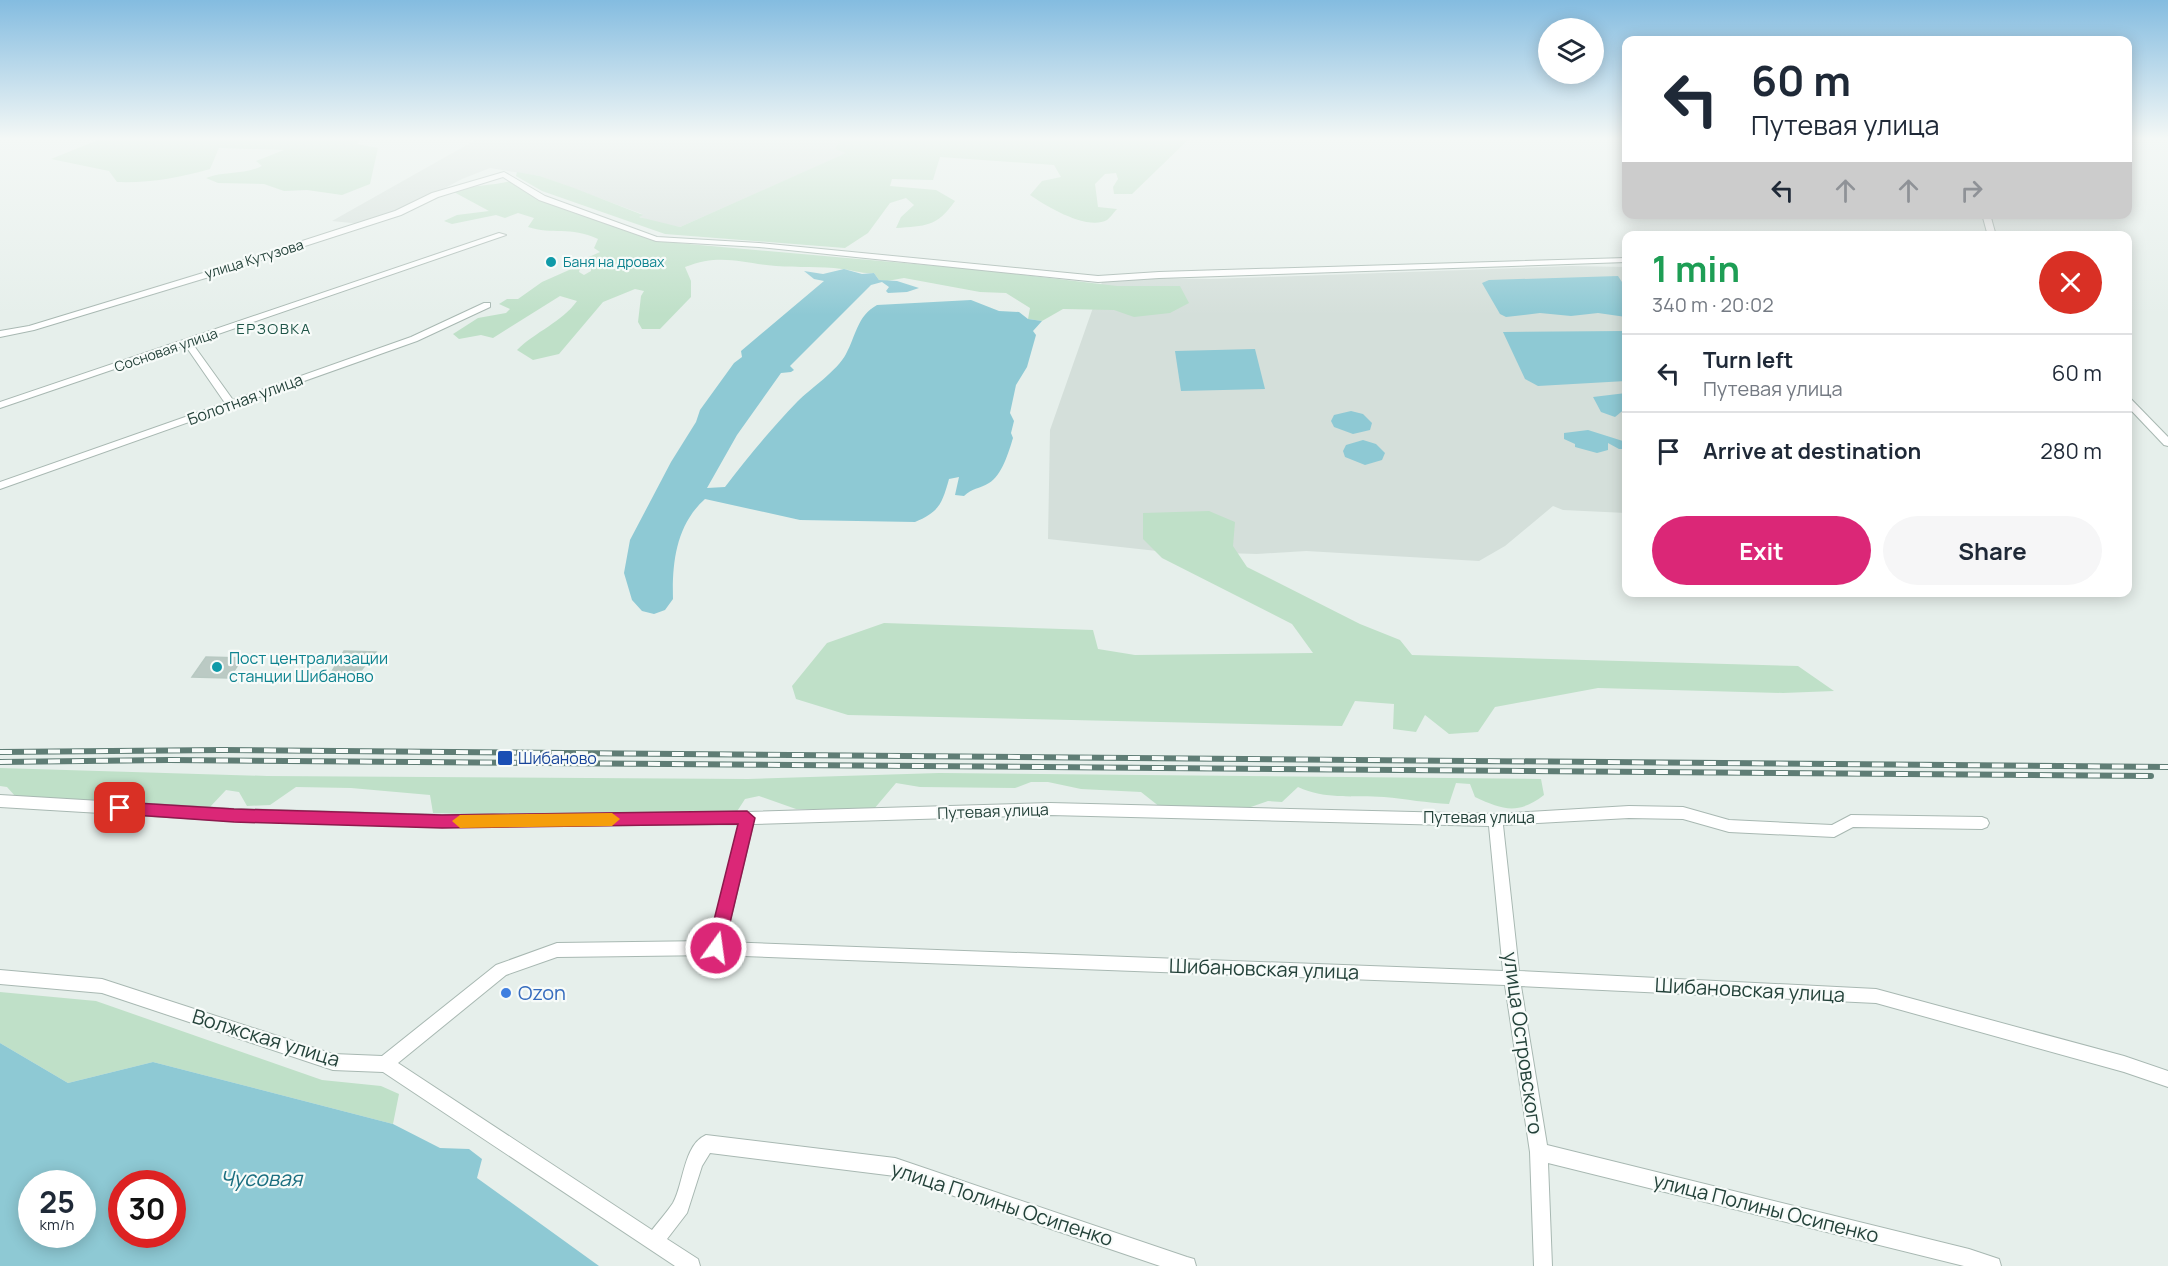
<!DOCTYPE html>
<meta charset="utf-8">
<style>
:root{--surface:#fff;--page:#f6f6f7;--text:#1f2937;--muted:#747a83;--line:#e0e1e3;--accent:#db2777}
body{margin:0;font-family:Manrope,sans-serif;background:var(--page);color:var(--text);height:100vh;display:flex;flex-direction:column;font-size:22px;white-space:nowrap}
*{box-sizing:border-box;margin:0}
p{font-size:20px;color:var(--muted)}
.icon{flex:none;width:33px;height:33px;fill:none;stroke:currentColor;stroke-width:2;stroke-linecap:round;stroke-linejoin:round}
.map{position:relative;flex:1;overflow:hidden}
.panel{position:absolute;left:1622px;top:231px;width:510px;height:366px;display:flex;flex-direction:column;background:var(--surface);border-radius:12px;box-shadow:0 3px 15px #0003}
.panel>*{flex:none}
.banner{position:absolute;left:1622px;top:36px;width:510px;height:183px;border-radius:12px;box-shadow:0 3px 15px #0003;background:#fff;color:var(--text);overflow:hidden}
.tools{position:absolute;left:1538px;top:18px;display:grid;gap:12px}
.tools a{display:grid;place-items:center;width:66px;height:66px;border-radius:50%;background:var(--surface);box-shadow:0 3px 15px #0003;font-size:30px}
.speed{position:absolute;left:18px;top:1170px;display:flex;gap:12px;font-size:30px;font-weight:700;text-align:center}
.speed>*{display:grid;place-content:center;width:78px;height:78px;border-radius:50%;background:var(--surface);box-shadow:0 3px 15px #0003;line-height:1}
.speed small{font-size:15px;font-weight:400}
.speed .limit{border:9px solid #d22;background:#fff;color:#111}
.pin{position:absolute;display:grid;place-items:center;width:51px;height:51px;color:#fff;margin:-26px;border-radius:12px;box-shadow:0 3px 9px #0006}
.me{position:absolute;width:66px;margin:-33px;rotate:14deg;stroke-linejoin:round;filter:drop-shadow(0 0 4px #0008)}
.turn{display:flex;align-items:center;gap:21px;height:126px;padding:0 30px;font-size:27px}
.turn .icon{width:78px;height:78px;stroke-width:2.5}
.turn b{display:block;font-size:42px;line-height:51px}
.lanes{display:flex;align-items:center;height:57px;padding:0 30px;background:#0003;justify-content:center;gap:30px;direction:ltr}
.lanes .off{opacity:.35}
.round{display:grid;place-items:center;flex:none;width:63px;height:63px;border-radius:32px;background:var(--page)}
.summary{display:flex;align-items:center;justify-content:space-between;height:102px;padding:0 30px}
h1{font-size:36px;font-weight:700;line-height:45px;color:#1e9e55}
.primary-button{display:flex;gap:12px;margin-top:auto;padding:12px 30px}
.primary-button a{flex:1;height:69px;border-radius:36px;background:var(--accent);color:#fff;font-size:24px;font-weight:700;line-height:69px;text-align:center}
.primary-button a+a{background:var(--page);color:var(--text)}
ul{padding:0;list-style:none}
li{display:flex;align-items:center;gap:18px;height:78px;padding:0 30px;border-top:2px solid var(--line)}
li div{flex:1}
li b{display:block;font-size:22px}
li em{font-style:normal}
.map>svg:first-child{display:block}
</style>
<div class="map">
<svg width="2168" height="1266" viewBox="0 0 2168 1266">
<rect width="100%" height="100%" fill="#e6efeb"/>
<!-- built -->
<g fill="#d4dfda">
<polygon points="479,138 829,138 840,142 847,153 680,227 652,222 638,216 642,214 540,176 490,168 462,179 407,208 361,224 332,221"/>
<polygon points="1572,266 1626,267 1626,513 1563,510 1553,506 1505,546 1479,561 1306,551 1257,554 1157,551 1048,539 1050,430 1102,282 1130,278 1211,279"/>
</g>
<!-- green -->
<g fill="#bfe0c8">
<path d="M103 138H362L357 144 378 148 370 184 342 195 307 190 284 191 264 184 218 183 206 178C224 171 245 175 262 166L256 161 284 150 219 148 210 169C178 178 150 183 117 182L109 171 51 159Z"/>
<path d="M829 138H1190L1132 194H1114L1113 187 1118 179 1116 173 1105 174 1095 184 1098 207 1117 209C1114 212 1110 218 1107 220 1087 231 1046 206 1030 195L1042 181 1061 177 1054 165 940 157 933 180 892 179 890 186 936 190 955 201C937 227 925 226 896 228L901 217 914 205 906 198 890 203 868 233 845 248 665 234 542 191 516 176 517 172 540 176 574 188 643 215 639 217 680 227 846 153 835 149 840 142Z"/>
<path d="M511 181 544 200 655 241 983 270 1117 286H1180L1189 303 1170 313 1134 317 1114 310 1063 309 1042 321 1028 319 1030 308 1006 293 980 292 904 278 887 281 879 280 874 273C862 274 853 270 842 269 820 266 798 268 776 266 741 263 721 253 685 267L691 281V297L660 329H642L638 322 641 296 644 291 635 289 603 302 559 354 533 360 517 350C535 332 562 322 577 301L560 296 493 338 481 335 459 339 453 334 478 318 506 313 510 309 499 304 507 299H518L542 282 569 270 580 268 579 272 584 275 591 271V269L578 262 600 252 594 248 598 239C570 226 552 235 528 227L534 218 518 213 505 218 496 215 452 224 444 221 457 215 489 211 452 191C472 185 491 186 511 181Z"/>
<polygon points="1209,511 1235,522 1233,546 1247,567 1360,624 1400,640 1412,655 1798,666 1834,691 1783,693 1598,688 1495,707 1478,732 1449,734 1425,715 1416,732 1393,729 1394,704 1355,701 1342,726 848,715 796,699 792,686 827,643 884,623 1093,630 1098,649 1135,655 1313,653 1292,624 1162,558 1143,539 1143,513"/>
<path d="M0 768 267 776 748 779 939 773 1541 779 1544 795C1518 815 1503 810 1475 797L1470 784 1456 783 1449 804C1427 803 1406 799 1384 797 1355 795 1325 800 1298 787L1282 802 1268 801 1248 808 1160 807 1141 792 1081 789 1048 782H1031L1015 788 920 787 896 783 874 809H796L759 796 745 799 736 813 568 816 433 813 430 795 351 788 296 787 270 805 247 806 239 792 226 790 210 807 15 796 7 787 0 786Z"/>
<polygon points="0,992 96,1001 322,1080 381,1086 399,1094 393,1124 153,1062 68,1083 0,1043"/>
</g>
<!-- water -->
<g fill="#8ec9d4" fill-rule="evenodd">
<path d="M844 269 862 274 874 273 879 280 897 281 919 288 907 292 888 293 886 291 889 287 882 282 871 285 790 366 794 370 791 372 781 373 737 435 707 488 725 487C748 457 771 429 797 402 810 389 838 370 846 354 856 336 857 316 877 305L971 300 999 311 1019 312 1028 319 1042 321 1033 331 1036 335 1027 367 1016 385 1010 413 1014 421 1011 433 1013 438C1009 451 1002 476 989 483 979 489 972 488 964 496L955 495 959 477 949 479C942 504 939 512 915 522L800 520 705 499C676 525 672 563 673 599L665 610 654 614 642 611 632 600 624 573 630 540 671 462 696 422 700 410 734 363 742 357 741 351 824 281 814 279 804 271 823 274Z"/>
<polygon points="1618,276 1626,288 1626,317 1598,313 1571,316 1540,313 1506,317 1500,314 1482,283 1489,280"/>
<polygon points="1626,331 1626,381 1538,386 1525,379 1503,332"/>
<polygon points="1255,349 1265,389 1181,391 1175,351"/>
<polygon points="1626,393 1626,408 1615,417 1601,412 1593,397"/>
<polygon points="1351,411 1363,414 1372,423 1370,430 1353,434 1334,427 1331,421 1334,415"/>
<polygon points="1588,430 1626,442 1626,449 1619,449 1608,443 1608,450 1597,453 1575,447 1575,444 1564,439 1564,433"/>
<polygon points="1363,440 1376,444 1385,453 1382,460 1365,465 1345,457 1343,451 1346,445"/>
<path d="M0 1043 68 1083 153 1062 393 1124 440 1148 469 1149 482 1159 477 1178 599 1266H0ZM32 1184H82V1234H32ZM122 1184H172V1234H122Z"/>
</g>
<!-- building -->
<g fill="#bbcac4" stroke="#b8c9c2" stroke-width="1.5">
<polygon points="344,651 376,652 359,673 331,673"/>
<polygon points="206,657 243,658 229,678 192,677"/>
</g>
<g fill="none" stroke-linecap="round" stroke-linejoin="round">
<!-- minor casing -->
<g stroke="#a8b8b2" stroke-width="2">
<g id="minor">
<polygon points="504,172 545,196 657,237 759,243 1098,276 1159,272 1626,258 1626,262 1159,278 1098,282 759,247 656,241 539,200 503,177 438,197 401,215 209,277 34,330 0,337 0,331 29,326 203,273 395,211 432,193"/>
<polygon points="1982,214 1990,214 1996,236 1988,236"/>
<polygon points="499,233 506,235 192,343 233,400 411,337 484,303 490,303 490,307 417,341 0,489 0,482 225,403 185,345 0,408 0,402"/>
<polygon points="2127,397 2130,398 2168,437 2168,446 2164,445 2127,406"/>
<path d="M0 795 234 809 442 815 747 812 1050 803 1495 814 1629 806 1683 807 1729 820 1832 825 1851 815 1982 817 1987 819 1989 823 1987 827 1982 829 1853 827 1834 837 1729 832 1683 819 1629 818 1503 825 1519 971 1876 989 2124 1056 2168 1071V1087L2124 1072 1876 1003 1521 986 1547 1145 1969 1249 1999 1259 2001 1266H1964L1548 1163 1552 1266H1534L1530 1152 1505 985 716 955 557 957 506 975 398 1063 652 1230C659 1221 667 1212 673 1203 684 1184 683 1145 706 1135L895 1158 1187 1257 1194 1259 1196 1266H1160L895 1176 710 1153 702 1166 687 1213 667 1239 698 1259 700 1266H675L383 1072 333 1070 102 993 0 984V970L102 979 333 1054 382 1056 496 965 557 943 710 941 739 824 442 827 234 821 0 807ZM1050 815 1489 826 1503 971 725 942 753 824Z"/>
</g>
</g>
<!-- minor -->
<use href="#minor" fill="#fff" fill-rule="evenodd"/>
<!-- rail casing -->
<g stroke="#5f7d75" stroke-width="6">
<g id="rail">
<polyline points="0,752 223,750 2168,767"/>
<polyline points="0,762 169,760 2151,776"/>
</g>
</g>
<!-- rail -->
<use href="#rail" stroke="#f7fbf9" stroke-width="4" stroke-dasharray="12" stroke-linecap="butt"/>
</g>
<!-- sky -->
<linearGradient id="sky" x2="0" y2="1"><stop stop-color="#84bce0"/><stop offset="0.44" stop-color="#f4f8f6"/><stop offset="1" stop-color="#f4f8f6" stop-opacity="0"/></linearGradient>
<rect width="2168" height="315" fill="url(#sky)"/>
<!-- route -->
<polygon fill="#db2777" stroke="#8e194d" stroke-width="1.5" points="120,802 234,809 442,815 747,811 755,818 724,948 722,953 716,955 710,953 707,948 738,824 442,828 234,822 120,814 112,808"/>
<!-- slow -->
<polygon fill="#f59e0b" points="612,813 620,819 612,826 460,828 452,821 460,815"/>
<!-- markers -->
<g fill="#0f9aa8" stroke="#f7fbf9" stroke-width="2">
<circle cx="551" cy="262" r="6"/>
<circle cx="217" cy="667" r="6"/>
</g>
<rect fill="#1a4fb4" stroke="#f7fbf9" stroke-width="2" x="497" y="750" width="16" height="16" rx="3"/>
<circle fill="#3f7fe0" stroke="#f7fbf9" stroke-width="2" cx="506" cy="993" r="6"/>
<g text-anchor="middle" stroke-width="4.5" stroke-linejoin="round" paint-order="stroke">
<!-- far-street labels -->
<g font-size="14" fill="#24423a" stroke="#f7fbf9">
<text transform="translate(254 259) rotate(-17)" y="5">улица Кутузова</text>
<text transform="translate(166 350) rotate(-19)" y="5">Сосновая улица</text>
</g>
<!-- far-culture labels -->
<g font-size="14" fill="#0d838f" stroke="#f7fbf9" text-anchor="start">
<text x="563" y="267">Баня на дровах</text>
</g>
<!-- far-neighbourhood labels -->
<g font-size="15" letter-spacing="1.5" fill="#1f5548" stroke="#f7fbf9">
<text x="274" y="334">ЕРЗОВКА</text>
</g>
<!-- street labels -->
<g font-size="16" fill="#24423a" stroke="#f7fbf9">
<text transform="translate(245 399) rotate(-20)" y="6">Болотная улица</text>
<text transform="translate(993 811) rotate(-2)" y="6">Путевая улица</text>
<text x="1479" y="823">Путевая улица</text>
</g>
<!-- culture labels -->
<g font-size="16" fill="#0d838f" stroke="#f7fbf9" text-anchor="start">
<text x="229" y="664">Пост централизации<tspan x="229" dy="18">станции Шибаново</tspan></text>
</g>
<!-- transit labels -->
<g font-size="16" fill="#164399" stroke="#f7fbf9" text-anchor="start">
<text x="518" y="764">Шибаново</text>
</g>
<!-- near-street labels -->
<g font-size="20" fill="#24423a" stroke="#f7fbf9">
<text transform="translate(1264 969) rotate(2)" y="7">Шибановская улица</text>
<text transform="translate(1750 990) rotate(3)" y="7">Шибановская улица</text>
<text transform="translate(266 1038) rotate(17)" y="7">Волжская улица</text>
<text transform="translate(1523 1043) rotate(82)" y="7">улица Островского</text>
<text transform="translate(1002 1204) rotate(18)" y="7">улица Полины Осипенко</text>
<text transform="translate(1766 1208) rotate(14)" y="7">улица Полины Осипенко</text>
</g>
<!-- near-shop labels -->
<g font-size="20" fill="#366cbe" stroke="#f7fbf9" text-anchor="start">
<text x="518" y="1000">Ozon</text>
</g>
<!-- near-water labels -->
<g font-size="21" font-style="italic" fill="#1c6f80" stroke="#f7fbf9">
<text x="261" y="1186">Чусовая</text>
</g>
</g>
</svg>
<div class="tools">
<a><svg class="icon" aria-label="layers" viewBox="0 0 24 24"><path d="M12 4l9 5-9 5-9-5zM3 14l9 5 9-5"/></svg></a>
</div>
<div class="speed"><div>25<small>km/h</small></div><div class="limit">30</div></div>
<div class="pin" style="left:120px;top:808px;background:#d93025"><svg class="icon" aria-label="arrive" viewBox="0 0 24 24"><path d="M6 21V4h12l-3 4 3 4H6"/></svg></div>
<svg class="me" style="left:716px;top:948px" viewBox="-20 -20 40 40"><circle r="17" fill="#db2777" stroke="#fff" stroke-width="3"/><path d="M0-11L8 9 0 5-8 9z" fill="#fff"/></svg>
<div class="banner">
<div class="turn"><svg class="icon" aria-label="left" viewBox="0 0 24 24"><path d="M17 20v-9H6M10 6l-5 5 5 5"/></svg><div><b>60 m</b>Путевая улица</div></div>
<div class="lanes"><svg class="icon" aria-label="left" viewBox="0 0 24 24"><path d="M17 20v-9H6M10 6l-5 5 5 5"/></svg><svg class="icon off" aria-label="ahead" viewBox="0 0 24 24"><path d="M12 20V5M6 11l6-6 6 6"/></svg><svg class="icon off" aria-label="ahead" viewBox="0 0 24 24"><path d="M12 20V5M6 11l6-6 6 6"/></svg><svg class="icon off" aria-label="right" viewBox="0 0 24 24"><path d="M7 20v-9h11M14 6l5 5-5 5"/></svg></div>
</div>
<section class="panel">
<div class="summary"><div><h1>1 min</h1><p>340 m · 20:02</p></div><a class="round" style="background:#d93025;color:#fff"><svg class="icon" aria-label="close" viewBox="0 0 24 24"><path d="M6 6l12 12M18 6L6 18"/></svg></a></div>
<ul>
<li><svg class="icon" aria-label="left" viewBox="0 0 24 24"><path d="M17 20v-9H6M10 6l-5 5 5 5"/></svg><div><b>Turn left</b><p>Путевая улица</p></div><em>60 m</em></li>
<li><svg class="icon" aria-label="arrive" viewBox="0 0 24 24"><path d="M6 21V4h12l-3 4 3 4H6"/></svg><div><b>Arrive at destination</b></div><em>280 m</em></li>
</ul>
<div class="primary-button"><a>Exit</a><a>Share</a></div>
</section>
</div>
